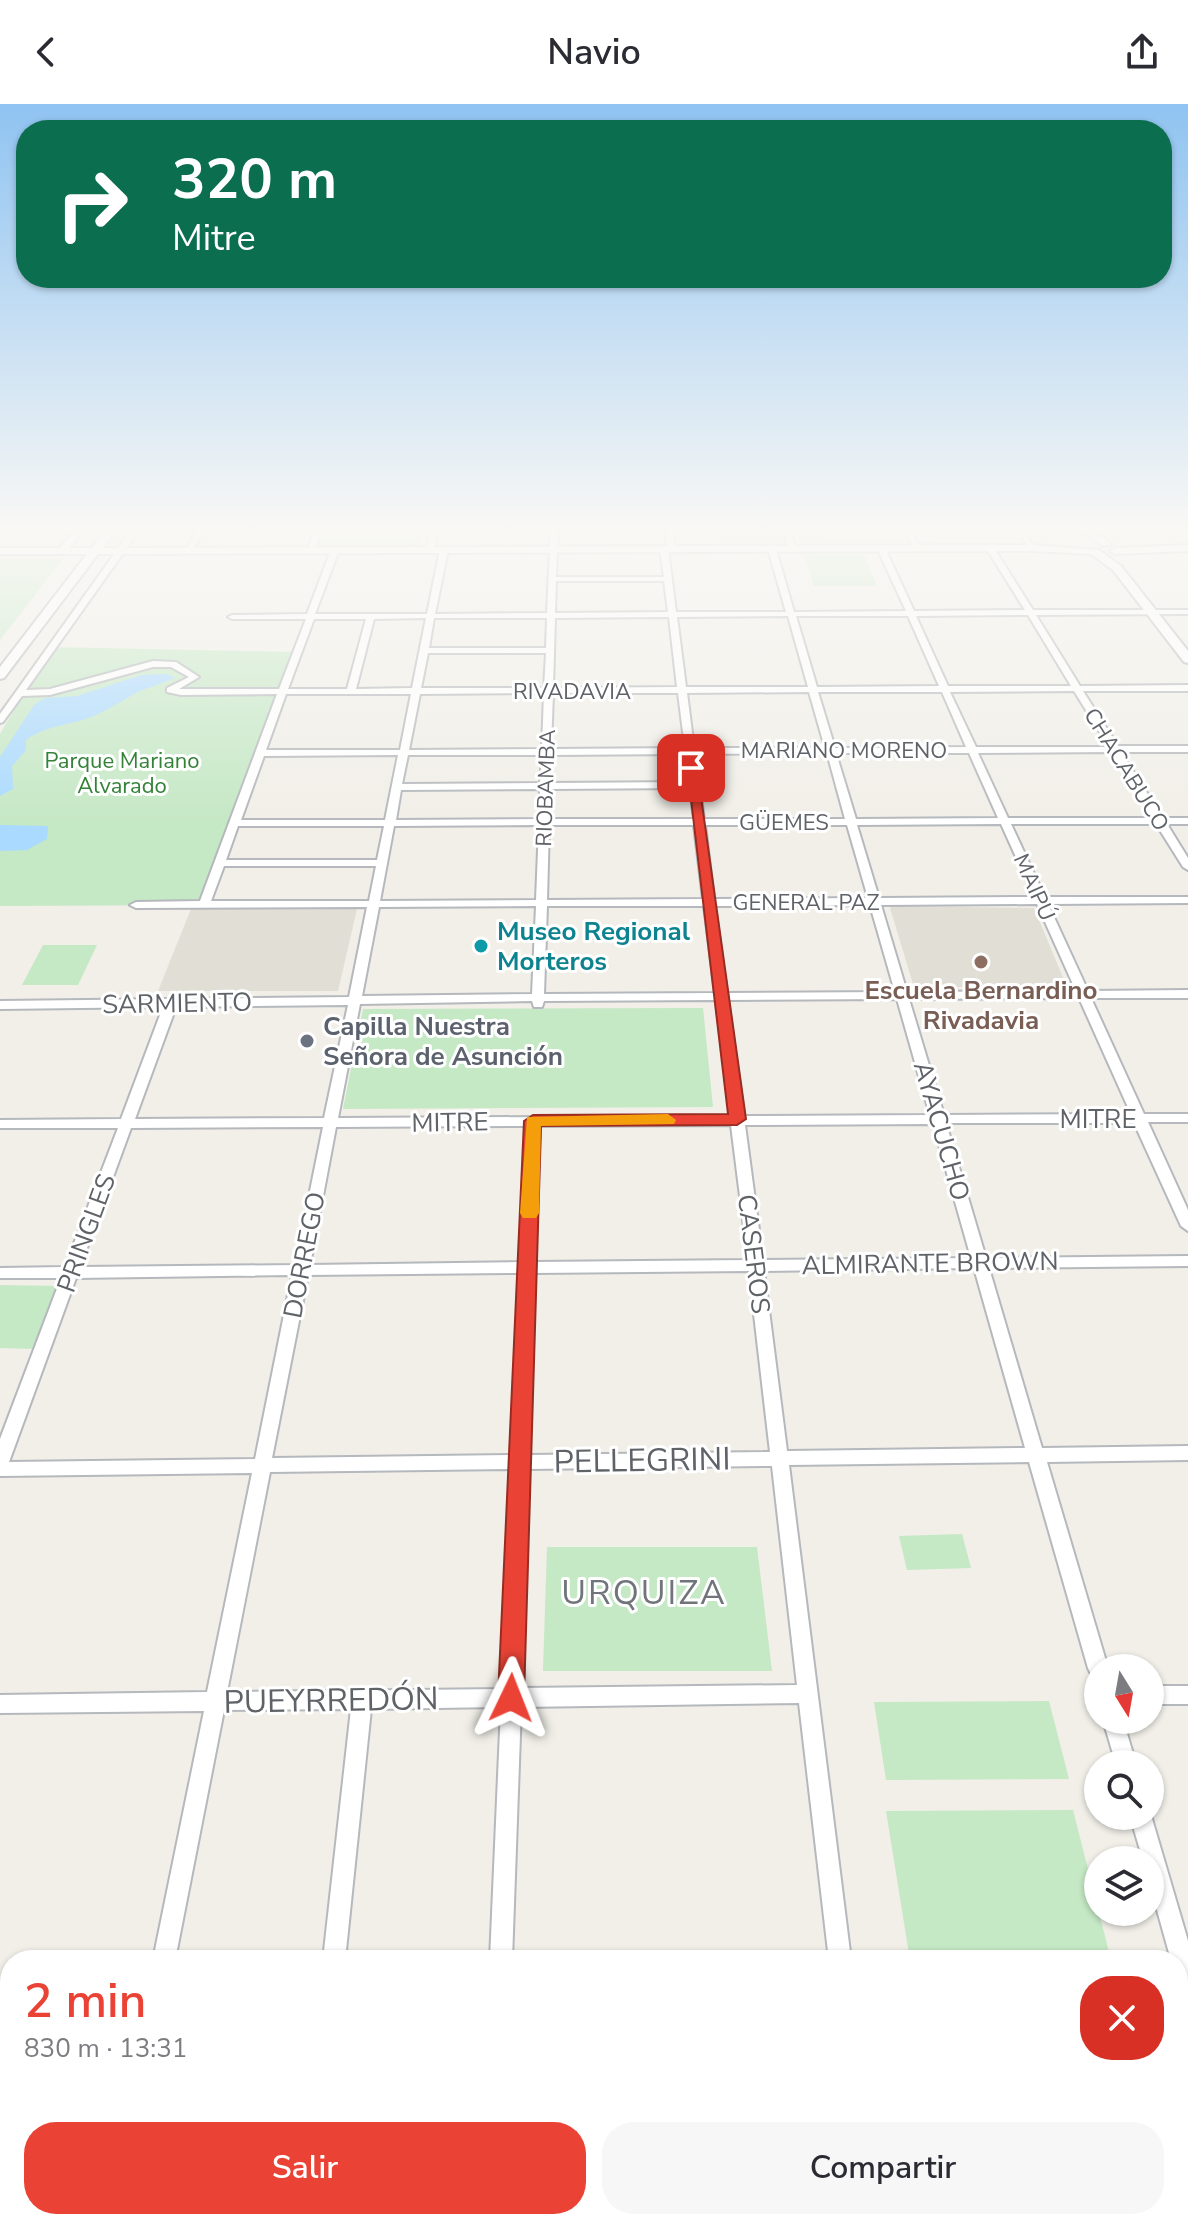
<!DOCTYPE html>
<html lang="es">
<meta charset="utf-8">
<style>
:root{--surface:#fff;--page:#f7f7f7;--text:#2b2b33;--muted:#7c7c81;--accent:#ea4335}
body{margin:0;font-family:"Nunito Sans",sans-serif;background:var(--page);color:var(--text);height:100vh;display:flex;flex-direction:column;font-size:30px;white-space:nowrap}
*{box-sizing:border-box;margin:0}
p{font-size:26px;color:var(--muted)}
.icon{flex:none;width:44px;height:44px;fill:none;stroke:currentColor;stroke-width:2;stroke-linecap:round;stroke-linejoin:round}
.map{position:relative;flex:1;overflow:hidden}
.details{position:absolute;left:0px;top:1846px;width:1188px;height:280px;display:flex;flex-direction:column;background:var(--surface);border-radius:32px 32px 0 0;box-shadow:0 2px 6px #0004}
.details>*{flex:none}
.banner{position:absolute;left:16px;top:16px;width:1156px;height:168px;border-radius:32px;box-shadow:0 2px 6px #0004;background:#0b6e4f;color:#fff;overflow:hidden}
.needle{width:52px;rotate:169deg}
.controls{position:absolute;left:1084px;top:1550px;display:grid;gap:16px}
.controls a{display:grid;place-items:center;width:80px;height:80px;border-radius:50%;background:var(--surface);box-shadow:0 2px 6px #0004;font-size:40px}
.pin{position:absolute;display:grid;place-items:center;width:68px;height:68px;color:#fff;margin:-34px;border-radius:16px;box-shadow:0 4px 12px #0006}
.me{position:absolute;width:88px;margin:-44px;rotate:2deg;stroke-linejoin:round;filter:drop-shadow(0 0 6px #0008)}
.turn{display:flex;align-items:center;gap:28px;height:168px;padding:0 24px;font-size:36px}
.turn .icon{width:104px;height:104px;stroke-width:2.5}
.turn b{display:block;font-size:56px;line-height:68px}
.round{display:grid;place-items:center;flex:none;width:84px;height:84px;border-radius:32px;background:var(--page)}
.overview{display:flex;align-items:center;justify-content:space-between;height:136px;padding:0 24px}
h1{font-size:48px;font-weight:600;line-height:60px;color:var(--accent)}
.button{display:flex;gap:16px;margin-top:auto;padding:16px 24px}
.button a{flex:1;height:92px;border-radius:32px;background:var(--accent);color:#fff;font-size:32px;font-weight:600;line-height:92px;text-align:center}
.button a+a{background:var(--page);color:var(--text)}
header{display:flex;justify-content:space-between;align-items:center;height:104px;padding:0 24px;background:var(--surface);font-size:36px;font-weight:600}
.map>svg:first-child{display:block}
</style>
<header><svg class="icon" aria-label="back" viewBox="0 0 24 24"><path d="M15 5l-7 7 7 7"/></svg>Navio<svg class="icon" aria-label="share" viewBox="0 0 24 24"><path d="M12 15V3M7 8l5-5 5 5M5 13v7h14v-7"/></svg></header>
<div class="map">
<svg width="1188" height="2126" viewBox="0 0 1188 2126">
<rect width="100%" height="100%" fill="#f1efe8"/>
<!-- education -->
<g fill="#e1ded6">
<polygon points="893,802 1034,804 1067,883 919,883 913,880 890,804"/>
<polygon points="191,805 357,805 338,887 158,887"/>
</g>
<!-- green -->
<g fill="#c5e8c5">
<polygon points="327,421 424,421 419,442 319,442"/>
<polygon points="804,450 864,450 877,482 814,482"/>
<polygon points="0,455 63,455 0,536"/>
<polygon points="51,543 297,548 204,801 0,802 0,630"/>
<polygon points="43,841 97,841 78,881 22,881"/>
<polygon points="703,904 713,1003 343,1005 363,905"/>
<polygon points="0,1181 60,1182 35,1245 0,1244"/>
<polygon points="962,1430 971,1464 907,1466 899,1432"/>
<polygon points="547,1443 757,1443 772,1567 543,1567"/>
<polygon points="1049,1597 1069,1675 886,1676 874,1598"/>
<polygon points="1073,1706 1111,1856 910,1856 886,1707"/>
</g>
<!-- water -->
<g fill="#aadaff">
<path d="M167 570 175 574C162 580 147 583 134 590 120 598 106 607 91 613 68 622 47 621 26 636V646L12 662 13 685 0 692V653L34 601 45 594 77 592 141 571Z"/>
<polygon points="0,721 48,722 47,735 27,746 0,747"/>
</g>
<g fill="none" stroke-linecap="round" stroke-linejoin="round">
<!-- street casing -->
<g stroke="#b5b8bc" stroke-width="4">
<g id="street">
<polygon points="80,421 88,421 66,448 60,448 60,444"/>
<path d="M135 421H143L26 586 50 585 153 557 176 558 199 573 179 585H279L306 515H232L228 513 232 511 307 510 331 446 335 444 339 446 315 510H427L440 446 444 444 448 446 435 510 547 509 551 421H558L556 473H664L660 445 664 443 667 445 665 421H672L675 445 671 447 668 445 676 508H786L768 445 772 443 776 445 794 508 906 507 877 444 881 442 885 444 914 507 1025 506 986 444 990 442 994 444 1033 506H1188V510L1036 511 1080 582 1188 581V587H1083L1118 642H1188V648H1121L1163 714H1188V720H1167L1188 754V766L1183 763 1156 720H1011L1045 793H1188V799L1048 800 1088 887 1188 886V894H1091L1144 1010H1188V1018H1148L1188 1106V1127L1181 1122 1134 1019H946L986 1154 1188 1152V1162L989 1164 1042 1344 1188 1342V1356L1047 1358 1108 1564H1098V1573L1091 1570 1088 1564 1029 1358 789 1361 851 1856H829L799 1599 521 1603 512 1856H490L501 1603 371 1605 345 1856H323L351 1605 224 1606 175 1856H153L204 1607 0 1609V1591L207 1588 252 1369 0 1372V1335L61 1174H0V1164L65 1163 118 1024H0V1016L121 1015 163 903 0 905V897L349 893 367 803 136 804 130 801 136 798 200 797 277 590 181 591 167 588V584L189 573 171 563H153L50 591 22 592 3 618 0 619V610ZM556 477H664L668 508 555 509ZM1028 511 1071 582H948L916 512ZM788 512 808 583H686L677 513ZM796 512H908L939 582 817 583ZM669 513 677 583 553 584 555 514ZM426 514 412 584 356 585 374 515ZM434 514H547L546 544H429ZM314 515H366L347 585H288ZM428 549H546L544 584H421ZM1074 587 1109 643H976L950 588ZM809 588 825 644H694L687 589ZM818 588H942L966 643 835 644ZM544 589 542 645 409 646 420 590ZM553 589H678L685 644 551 645ZM286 590H411L400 646H266ZM1112 648 1152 714H1008L978 649ZM827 649 845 715H704L695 650ZM836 649H969L998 714 856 715ZM686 650 689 678 550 679 551 651ZM398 651 385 716H241L264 652ZM408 651H542L540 679 402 680ZM690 684 694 715H549L550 685ZM540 685 539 715 396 716 401 686ZM1001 720 1034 793 879 794 857 721ZM539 721 536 796 380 797 394 722ZM549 721H694L703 795 547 796ZM705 721H847L868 794 714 795ZM238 722H384L377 756H226ZM224 762H376L369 797H211ZM1037 800 1076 887 907 888 881 801ZM870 801 895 888 727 889 715 802ZM536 802 532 890 362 892 379 803ZM547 802H704L715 889 544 890ZM1079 894 1131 1010 944 1011 909 895ZM897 895 930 1011 744 1012 728 896ZM716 896 730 1012 338 1014 360 900 532 897 534 903H542L544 897ZM348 901 324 1014 135 1015 176 903ZM933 1020 971 1154 763 1156 745 1021ZM731 1021 748 1156 535 1158 540 1022ZM526 1022 520 1158 310 1161 336 1023ZM323 1023 295 1161 80 1163 131 1024ZM974 1164 1025 1344 787 1347 764 1167ZM749 1167 770 1348 529 1351 535 1169ZM520 1169 512 1351 272 1354 308 1171ZM292 1171 255 1355 9 1358 76 1174ZM772 1362 797 1581 521 1584 528 1365ZM511 1365 502 1585 227 1588 270 1368Z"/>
<polygon points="200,421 207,421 191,448 185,448"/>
<polygon points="316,421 324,421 314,446 307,448"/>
<polygon points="432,421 440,421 434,446 430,448 426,446"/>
<polygon points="782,421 789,421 796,447 789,445"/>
<polygon points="902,421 908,421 921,446 915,446"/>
<polygon points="1015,421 1021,421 1036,446 1030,446"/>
<polygon points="1181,421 1188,421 1188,426"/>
<rect x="1150" y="1582" width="38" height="18"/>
<polygon points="1103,1616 1123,1616 1136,1660 1116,1660"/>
<polygon points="1150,1708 1188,1837 1188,1887 1180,1884 1178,1856 1171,1856 1150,1781 1150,1756 1143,1756 1130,1712 1150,1712"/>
<polygon points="99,2116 125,2116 123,2126 97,2126"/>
<polygon points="293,2116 319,2116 318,2126 292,2126"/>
<polygon points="479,2116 505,2116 504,2126 478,2126"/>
<polygon points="860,2116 886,2116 887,2126 861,2126"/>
</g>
</g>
<!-- secondary casing -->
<g stroke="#b6babf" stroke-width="4">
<g id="secondary">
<polygon points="110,421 120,421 103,444 1033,441 1099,446 1121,462 1188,547 1188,559 1184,558 1113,466 1091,450 1033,447 98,450 4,574 0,575 0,563 87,450 0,450 0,444 92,444"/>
<polygon points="1074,421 1086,421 1112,440 1103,442"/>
<polygon points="1188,441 1188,447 1115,450 1110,447 1115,444"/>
</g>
</g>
<!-- street -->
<use href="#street" fill="#fff" fill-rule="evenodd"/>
<!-- secondary -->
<use href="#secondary" fill="#fff" fill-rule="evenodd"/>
</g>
<!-- sky -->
<linearGradient id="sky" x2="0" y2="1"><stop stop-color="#8fc3f1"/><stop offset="0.59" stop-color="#f9f8f5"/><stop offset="1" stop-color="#f9f8f5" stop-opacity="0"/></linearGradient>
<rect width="1188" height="719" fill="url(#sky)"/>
<!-- route -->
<polygon fill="#ea4335" stroke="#982c22" stroke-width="2" points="687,661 697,664 746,1015 737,1021 541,1022 524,1594 520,1602 511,1606 502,1602 498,1594 524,1017 533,1011 728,1010"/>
<!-- slow -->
<polygon fill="#f59e0b" points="668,1010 676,1016 674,1020 541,1022 539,1109 536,1114 523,1114 520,1109 527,1013"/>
<!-- markers -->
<circle fill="#0f9aa8" stroke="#fff" stroke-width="3" cx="481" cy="842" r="8"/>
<circle fill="#8d6e63" stroke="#fff" stroke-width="3" cx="981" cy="858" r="8"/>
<circle fill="#6b7280" stroke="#fff" stroke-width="3" cx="307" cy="937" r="8"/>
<g text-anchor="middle" stroke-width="6" stroke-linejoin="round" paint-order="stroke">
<!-- far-street labels -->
<g font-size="22" fill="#5f6368" stroke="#fff">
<text x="572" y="595">RIVADAVIA</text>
<text x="844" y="654">MARIANO MORENO</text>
<text transform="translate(1127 665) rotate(58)" y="8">CHACABUCO</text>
<text transform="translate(545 684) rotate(-88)" y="8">RIOBAMBA</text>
<text x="784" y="726">GÜEMES</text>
<text transform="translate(1035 783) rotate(66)" y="8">MAIPÚ</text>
<text x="806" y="806">GENERAL PAZ</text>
</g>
<!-- far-park labels -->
<g font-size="22" fill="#348238" stroke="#fff">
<text x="122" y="664">Parque Mariano<tspan x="122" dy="25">Alvarado</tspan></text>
</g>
<!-- culture labels -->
<g font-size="26" font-weight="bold" fill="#0d838f" stroke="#fff" text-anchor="start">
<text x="497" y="836">Museo Regional<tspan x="497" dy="30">Morteros</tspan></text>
</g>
<!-- education labels -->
<g font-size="26" font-weight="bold" fill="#785e54" stroke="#fff">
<text x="981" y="895">Escuela Bernardino<tspan x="981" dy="30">Rivadavia</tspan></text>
</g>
<!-- street labels -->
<g font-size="26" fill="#5f6368" stroke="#fff">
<text transform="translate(177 899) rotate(-1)" y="9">SARMIENTO</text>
<text x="1098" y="1024">MITRE</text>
<text transform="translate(450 1018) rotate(-1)" y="9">MITRE</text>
<text transform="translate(942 1027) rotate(74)" y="9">AYACUCHO</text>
<text transform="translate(86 1129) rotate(-70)" y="9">PRINGLES</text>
<text transform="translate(754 1150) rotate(83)" y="9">CASEROS</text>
<text transform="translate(304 1151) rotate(-79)" y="9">DORREGO</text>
<text transform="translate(930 1159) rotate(-1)" y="9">ALMIRANTE BROWN</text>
</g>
<!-- worship labels -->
<g font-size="26" font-weight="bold" fill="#5b616d" stroke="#fff" text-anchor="start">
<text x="323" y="931">Capilla Nuestra<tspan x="323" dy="30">Señora de Asunción</tspan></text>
</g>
<!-- near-street labels -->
<g font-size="32" fill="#5f6368" stroke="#fff">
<text transform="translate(642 1356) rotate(-1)" y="11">PELLEGRINI</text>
<text transform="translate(331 1596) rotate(-1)" y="11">PUEYRREDÓN</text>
</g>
<!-- near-neighbourhood labels -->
<g font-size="34" letter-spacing="2" fill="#70757a" stroke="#fff">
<text x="644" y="1500">URQUIZA</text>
</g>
</g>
</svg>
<div class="controls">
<a><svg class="needle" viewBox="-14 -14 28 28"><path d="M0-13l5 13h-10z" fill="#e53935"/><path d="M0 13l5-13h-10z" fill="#7c7c81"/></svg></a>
<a><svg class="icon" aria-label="search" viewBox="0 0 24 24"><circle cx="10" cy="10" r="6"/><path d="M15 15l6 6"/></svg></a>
<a><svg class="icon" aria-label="layers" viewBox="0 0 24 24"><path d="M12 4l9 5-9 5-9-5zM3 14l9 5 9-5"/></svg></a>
</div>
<div class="pin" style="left:691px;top:664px;background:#d93025"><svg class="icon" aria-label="arrive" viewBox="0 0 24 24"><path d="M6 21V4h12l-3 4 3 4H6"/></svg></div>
<svg class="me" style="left:511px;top:1594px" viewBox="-20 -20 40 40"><path d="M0-17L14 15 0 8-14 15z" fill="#ea4335" stroke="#fff" stroke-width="4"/></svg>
<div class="banner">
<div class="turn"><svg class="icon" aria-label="right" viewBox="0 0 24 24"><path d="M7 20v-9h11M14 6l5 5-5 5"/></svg><div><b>320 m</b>Mitre</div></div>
</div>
<section class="details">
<div class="overview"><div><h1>2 min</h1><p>830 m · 13:31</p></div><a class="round" style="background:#d93025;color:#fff"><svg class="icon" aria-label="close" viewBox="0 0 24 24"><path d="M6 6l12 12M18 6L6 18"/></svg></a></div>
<div class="button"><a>Salir</a><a>Compartir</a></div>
</section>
</div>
